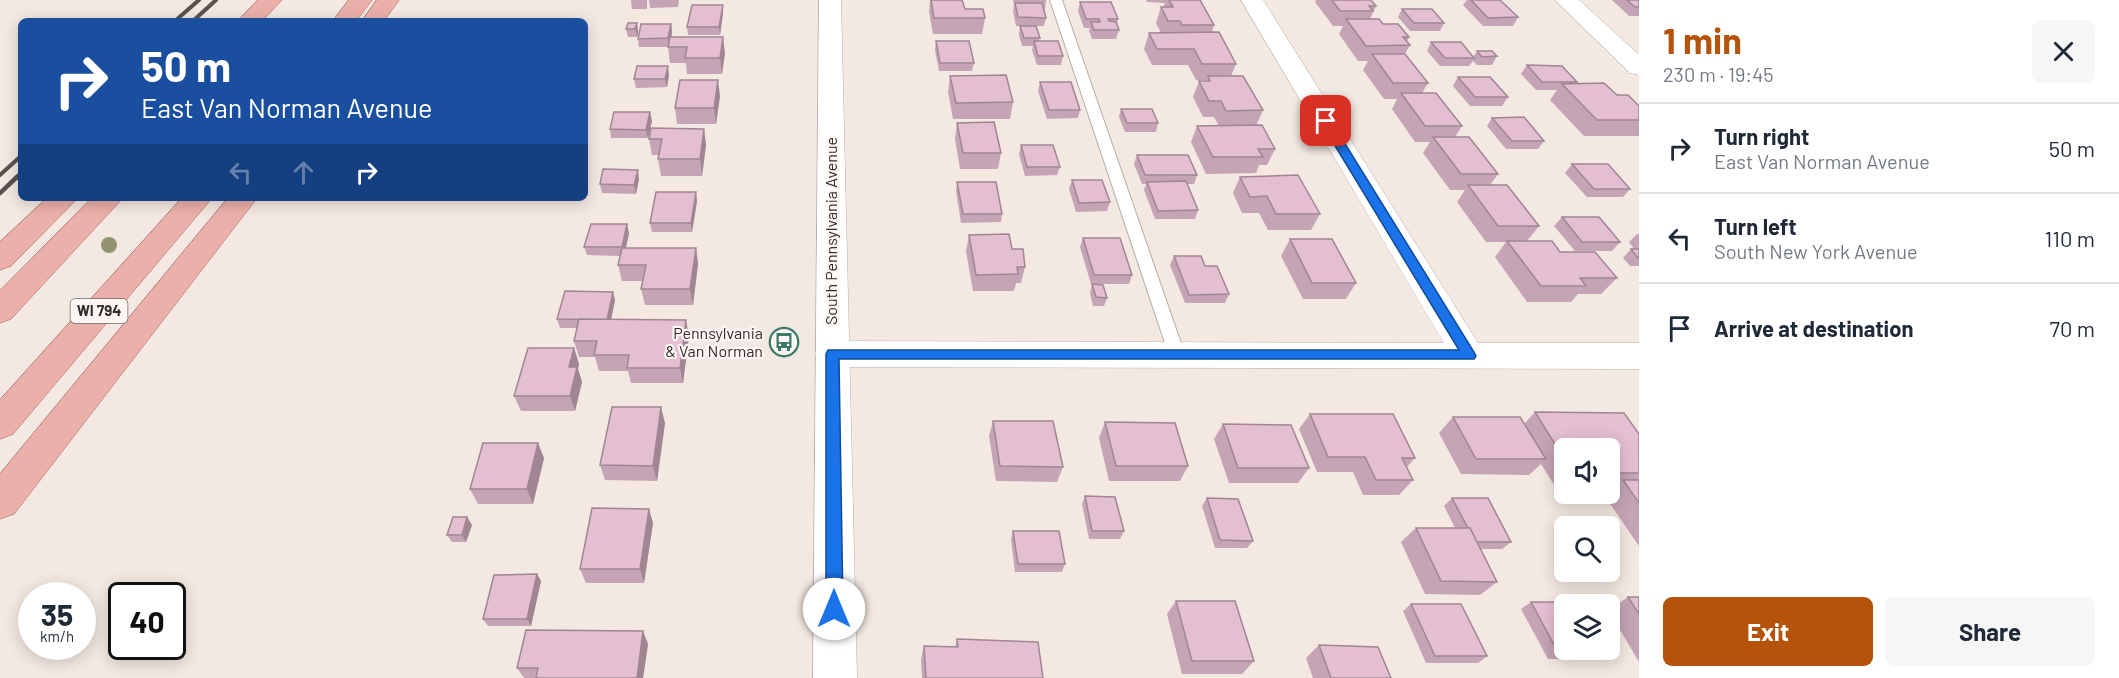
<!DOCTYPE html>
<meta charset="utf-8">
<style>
:root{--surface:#fff;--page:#f6f6f7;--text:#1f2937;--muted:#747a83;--line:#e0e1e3;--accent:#b45309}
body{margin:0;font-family:Barlow,sans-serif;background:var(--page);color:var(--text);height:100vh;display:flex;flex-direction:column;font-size:22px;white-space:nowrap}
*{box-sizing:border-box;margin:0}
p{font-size:20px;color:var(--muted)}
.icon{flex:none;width:33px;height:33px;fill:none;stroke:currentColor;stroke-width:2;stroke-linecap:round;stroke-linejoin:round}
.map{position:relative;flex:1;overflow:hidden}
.sheet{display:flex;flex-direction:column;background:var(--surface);width:480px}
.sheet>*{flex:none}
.hud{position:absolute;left:18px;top:18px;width:570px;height:183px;border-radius:9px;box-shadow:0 3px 15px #0003;background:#1a4fa0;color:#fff;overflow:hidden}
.fabs{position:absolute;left:1554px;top:438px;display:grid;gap:12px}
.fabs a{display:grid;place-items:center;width:66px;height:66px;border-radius:9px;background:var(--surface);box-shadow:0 3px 15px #0003;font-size:30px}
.speed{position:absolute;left:18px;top:582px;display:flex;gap:12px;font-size:30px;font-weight:700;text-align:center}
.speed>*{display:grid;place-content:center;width:78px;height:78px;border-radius:50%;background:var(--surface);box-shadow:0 3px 15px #0003;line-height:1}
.speed small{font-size:15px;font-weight:400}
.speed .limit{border:3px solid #111;border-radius:9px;background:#fff;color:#111}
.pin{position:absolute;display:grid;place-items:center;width:51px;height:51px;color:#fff;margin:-26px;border-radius:12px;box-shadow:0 3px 9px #0006}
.me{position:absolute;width:66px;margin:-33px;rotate:0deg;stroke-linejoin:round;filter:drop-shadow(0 0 4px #0008)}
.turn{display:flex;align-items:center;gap:21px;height:126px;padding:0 24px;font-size:27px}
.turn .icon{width:78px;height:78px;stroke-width:2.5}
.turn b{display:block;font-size:42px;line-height:51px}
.lanes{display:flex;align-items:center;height:57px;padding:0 24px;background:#0003;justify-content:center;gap:30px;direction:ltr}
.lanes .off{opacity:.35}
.round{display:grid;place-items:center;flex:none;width:63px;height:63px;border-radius:9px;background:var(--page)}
.summary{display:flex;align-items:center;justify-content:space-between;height:102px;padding:0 24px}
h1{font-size:36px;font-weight:700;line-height:45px;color:var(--accent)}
.cta{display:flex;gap:12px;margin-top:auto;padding:12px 24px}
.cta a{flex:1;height:69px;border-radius:9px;background:var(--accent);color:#fff;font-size:24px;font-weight:700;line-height:69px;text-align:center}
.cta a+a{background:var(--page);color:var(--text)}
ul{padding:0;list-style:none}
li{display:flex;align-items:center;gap:18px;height:90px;padding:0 24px;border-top:2px solid var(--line)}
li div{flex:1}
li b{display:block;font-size:22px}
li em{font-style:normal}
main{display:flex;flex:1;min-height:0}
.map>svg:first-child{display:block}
</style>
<main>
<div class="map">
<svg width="1639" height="678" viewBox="0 0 1639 678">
<rect width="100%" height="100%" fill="#f4e8e2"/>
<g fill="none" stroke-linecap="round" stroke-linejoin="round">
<!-- service casing -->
<g stroke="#b7aca6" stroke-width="2">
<polygon id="service" points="1050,0 1062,0 1185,355 1183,360 1177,361 1171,360 1169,355"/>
</g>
<!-- minor casing -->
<g stroke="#b7aca6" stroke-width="1">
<g id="minor">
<polygon points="1241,0 1263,0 1478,343 1639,343 1639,369 832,367 820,363 815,354 820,345 832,341 1444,343"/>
<polygon points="1555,0 1579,0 1639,55 1639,75 1630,73"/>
</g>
</g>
<!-- tertiary casing -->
<g stroke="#b7aca6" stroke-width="1">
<polygon id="tertiary" points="819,0 841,0 857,678 813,678"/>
</g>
<!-- primary casing -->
<g stroke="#a26058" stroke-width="1">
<g id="primary">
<polygon points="258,0 282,0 262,21 238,21"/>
<polygon points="349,0 372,0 356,21 333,21"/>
<polygon points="377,0 399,0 384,21 362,21"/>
<polygon points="47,198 78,198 11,266 0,270 0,242"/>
<polygon points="92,198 123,198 11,319 0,323 0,291"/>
<polygon points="182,198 212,198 13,434 0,439 0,400"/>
<polygon points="228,198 257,198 14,514 0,519 0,474"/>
</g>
</g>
<!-- service -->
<use href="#service" fill="#fff" fill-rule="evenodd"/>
<!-- minor -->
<use href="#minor" fill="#fff" fill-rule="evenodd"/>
<!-- tertiary -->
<use href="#tertiary" fill="#fff" fill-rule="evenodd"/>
<!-- primary -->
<use href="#primary" fill="#ebb0a9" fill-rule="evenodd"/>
<!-- rail-far1 -->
<g stroke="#595350" stroke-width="4">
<polyline points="175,21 199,0"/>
<polyline points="193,21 216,0"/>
<polyline points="0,175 21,156"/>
<polyline points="17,178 21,174"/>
</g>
<!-- rail -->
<polyline stroke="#595350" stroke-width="4.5" points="0,193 18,176"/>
</g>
<!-- trees -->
<circle fill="#919371" cx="109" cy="245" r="8"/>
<!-- wall -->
<g fill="#c4a4b5">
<polygon points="631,0 647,0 647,9 632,9"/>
<polygon points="649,0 679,0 678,7 650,8"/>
<polygon points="930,0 962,0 965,9 985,18 982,34 933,34 929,12"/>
<polygon points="1013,0 1046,0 1045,9 1043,9 1046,18 1044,26 1016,26 1013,11 1014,5"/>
<polygon points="1146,0 1200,0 1214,25 1212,32 1236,64 1231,76 1263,110 1256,126 1275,149 1267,165 1259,165 1256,173 1206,174 1191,142 1197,126 1219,126 1214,117 1203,117 1193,97 1199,81 1206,81 1206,80 1196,80 1188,65 1152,65 1144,49 1149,33 1161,33 1156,23 1161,7 1163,7 1165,3 1147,2"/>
<polygon points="1316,0 1371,0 1376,6 1370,19 1383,24 1409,37 1407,41 1410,45 1405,54 1428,83 1422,93 1462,126 1455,137 1498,174 1490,185 1539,226 1527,241 1560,252 1617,278 1601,294 1578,294 1571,302 1527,302 1495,257 1506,242 1486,242 1457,202 1465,190 1450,190 1423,153 1430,142 1415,142 1392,109 1397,99 1384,99 1363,70 1368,61 1358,61 1339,34 1343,26 1333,26 1315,2"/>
<polygon points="1467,0 1500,0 1518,17 1513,26 1483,26 1463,5"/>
<polygon points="1612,0 1639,0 1639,16 1629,16"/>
<polygon points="1080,2 1118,19 1117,24 1119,30 1116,39 1092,39 1089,31 1090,28 1084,28 1078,11"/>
<polygon points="723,5 723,13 720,35 688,35 687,27"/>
<polygon points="1402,9 1444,23 1440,31 1410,31 1398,17"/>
<polygon points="637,23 638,32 637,37 628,37 626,29"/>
<polygon points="671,24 672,32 671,37 725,53 722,74 687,74 686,63 670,63 668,47 639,47 638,39"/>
<polygon points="1020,26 1040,38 1039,41 1063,56 1061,65 1037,65 1032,50 1033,46 1022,46 1019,35"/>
<polygon points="936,41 974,63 972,71 939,71 935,50"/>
<polygon points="1431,42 1473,57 1477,51 1497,56 1492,65 1477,65 1473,61 1469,66 1440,66 1427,51"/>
<polygon points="1527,65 1577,82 1576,84 1617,95 1639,106 1639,136 1584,136 1550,100 1557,90 1536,90 1521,74"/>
<polygon points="669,75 667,87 636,88 634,79"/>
<polygon points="950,76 1013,102 1010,119 953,119 948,92"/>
<polygon points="1458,77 1508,97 1502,106 1470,106 1453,86"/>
<polygon points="1040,82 1080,110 1078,118 1047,119 1038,91"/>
<polygon points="720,96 716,124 677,124 675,108"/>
<polygon points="1121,109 1158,123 1156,132 1125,132 1119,117"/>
<polygon points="1492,118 1544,141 1538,149 1506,149 1487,126"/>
<polygon points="652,121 648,138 611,138 610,129"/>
<polygon points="957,123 1001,153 998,169 960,169 955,139"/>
<polygon points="704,129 706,145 702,176 661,176 658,159 659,155 652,155 649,139"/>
<polygon points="1021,145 1060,167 1057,175 1025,176 1019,154"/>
<polygon points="1137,155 1197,175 1194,184 1187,184 1198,210 1195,219 1155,219 1144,190 1146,184 1142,184 1134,164"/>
<polygon points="1572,164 1630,189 1623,197 1587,197 1565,173"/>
<polygon points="1240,177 1320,214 1311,230 1268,230 1259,213 1242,213 1233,193"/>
<polygon points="639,179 636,194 602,193 600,184"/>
<polygon points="1072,180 1110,202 1107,211 1076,212 1069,189"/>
<polygon points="957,182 1002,214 1001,222 961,223 956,191"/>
<polygon points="696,192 697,201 692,232 652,232 650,223"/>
<polygon points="1562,217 1620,242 1612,251 1575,251 1554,226"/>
<polygon points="629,233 626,248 696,248 698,264 693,305 645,305 641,289 643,281 622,281 618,265 620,256 587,255 584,247"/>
<polygon points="1637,234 1639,234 1639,266 1630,266 1623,258 1631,249 1634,249 1629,242"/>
<polygon points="969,235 1012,249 1025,267 1021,283 1016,283 1014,291 973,291 966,251"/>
<polygon points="1083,238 1132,275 1129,284 1091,284 1080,247"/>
<polygon points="1290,239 1356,283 1346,299 1303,299 1281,256"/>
<polygon points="1174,256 1229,294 1225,303 1185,303 1170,265"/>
<polygon points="1092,284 1107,298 1104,306 1093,306 1090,293"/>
<polygon points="615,300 611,320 689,336 683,383 631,383 628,371 599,371 595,357 579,357 574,341 577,328 560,328 557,319"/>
<polygon points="574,348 579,364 578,369 582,382 575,411 521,411 514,396"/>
<polygon points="1535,412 1639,434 1639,546 1604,495 1605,494 1610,494 1610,490 1612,488 1610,488 1610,448 1564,448 1564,488 1556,488 1541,464 1529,475 1461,474 1439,433 1453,417 1524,424"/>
<polygon points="1310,414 1415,458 1407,467 1413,480 1399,495 1363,495 1353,472 1317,472 1299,429"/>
<polygon points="993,421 1063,467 1057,482 996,481 989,436"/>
<polygon points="1105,422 1188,466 1180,481 1109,481 1099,438"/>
<polygon points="665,423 657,481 605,480 600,465"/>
<polygon points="1223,424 1309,468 1298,483 1229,483 1214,439"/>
<polygon points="544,458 533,504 478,504 470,489"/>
<polygon points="1085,496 1124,531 1120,539 1089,539 1082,504"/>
<polygon points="1207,498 1253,541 1247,548 1215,548 1202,506"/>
<polygon points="1452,498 1511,542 1502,549 1480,549 1497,582 1480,595 1425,594 1401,542 1416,528 1455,528 1444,506"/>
<polygon points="653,523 644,583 586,583 580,569"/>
<polygon points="472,525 466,542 452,542 447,535"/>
<polygon points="1013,531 1065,564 1062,572 1015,572 1011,539"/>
<polygon points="537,574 541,581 531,626 488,626 483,619"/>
<polygon points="1628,597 1639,597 1639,662 1610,613 1610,609"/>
<polygon points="1176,601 1254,661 1242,674 1182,674 1167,614"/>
<polygon points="1531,602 1609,652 1598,659 1548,659 1521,609"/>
<polygon points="1411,604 1487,656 1478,663 1426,663 1403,611"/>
<polygon points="957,639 1043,678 922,678 921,659 924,646 955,647"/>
<polygon points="648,644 643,678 524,678 517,668"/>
<polygon points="1319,645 1391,678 1313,678 1306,658"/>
</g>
<!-- shaded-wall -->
<g fill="#a08693">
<polygon points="723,5 723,13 720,35 719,27"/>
<polygon points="637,23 638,32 637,37 635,29"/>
<polygon points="671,24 672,32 670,47 668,38"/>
<polygon points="723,37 725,53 722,74 720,58"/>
<polygon points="668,66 669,75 667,87 665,79"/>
<polygon points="718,80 720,96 716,124 714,108"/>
<polygon points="650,112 652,121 648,138 646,130"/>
<polygon points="704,129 706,145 702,176 700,159"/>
<polygon points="638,170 639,179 636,194 634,185"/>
<polygon points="696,192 697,201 692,232 691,223"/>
<polygon points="627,224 629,233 624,256 622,247"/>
<polygon points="696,248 698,264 693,305 690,289"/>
<polygon points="613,292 615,300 609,329 607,320"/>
<polygon points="686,320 689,336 683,383 680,368"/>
<polygon points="574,348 579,364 578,369 582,382 575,411 570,396 569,367"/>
<polygon points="661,407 665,423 657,481 653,466"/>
<polygon points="538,443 544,458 533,504 527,489"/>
<polygon points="649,509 653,523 644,583 640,569"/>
<polygon points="467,517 472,525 466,542 462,535"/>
<polygon points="537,574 541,581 531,626 527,619"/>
<polygon points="643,631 648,644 643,678 637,678"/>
</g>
<!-- building -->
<g fill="#e4bfd2" stroke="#a08693" stroke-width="1.5">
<polygon points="931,0 962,0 965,9 983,9 985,18 934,18"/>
<polygon points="1169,0 1200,0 1214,25 1182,25 1180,21 1168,21 1161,7 1173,7"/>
<polygon points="1332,0 1371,0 1376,6 1369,6 1373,11 1340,11"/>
<polygon points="1471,0 1500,0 1518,17 1488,18"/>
<polygon points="1627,0 1639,0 1639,7 1635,7"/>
<polygon points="1080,2 1111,2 1118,19 1108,19 1109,21 1116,22 1119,30 1094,30 1091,22 1100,22 1099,19 1086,19"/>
<polygon points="1015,3 1042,3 1046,18 1018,17"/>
<polygon points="692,5 723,5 719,27 687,27"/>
<polygon points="1402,9 1432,9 1444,23 1414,23"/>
<polygon points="1346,19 1379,19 1383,24 1398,24 1409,37 1403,37 1410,45 1366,46"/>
<polygon points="628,23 637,23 635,29 626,29"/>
<polygon points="641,24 671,24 668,38 638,39"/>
<polygon points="1020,26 1036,26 1040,38 1024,38"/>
<polygon points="1219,32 1236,64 1202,64 1194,49 1157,49 1149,33"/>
<polygon points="670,37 723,37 720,58 685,58 687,47 668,47"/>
<polygon points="936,41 969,41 974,63 940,63"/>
<polygon points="1034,41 1058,41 1063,56 1038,56"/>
<polygon points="1431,42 1461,42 1474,58 1445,58"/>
<polygon points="1477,51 1492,51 1497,56 1482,57"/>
<polygon points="1372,54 1405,54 1428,83 1393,83"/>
<polygon points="1527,65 1562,66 1577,82 1542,82"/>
<polygon points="637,66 668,66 665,79 634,79"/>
<polygon points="1006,75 1013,102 956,103 950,76"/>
<polygon points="1208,76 1243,76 1263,110 1226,111 1221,101 1209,101 1199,81 1210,81"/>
<polygon points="1458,77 1490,77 1508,97 1475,97"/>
<polygon points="680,80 718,80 714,108 675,108"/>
<polygon points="1040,82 1071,82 1080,110 1049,110"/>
<polygon points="1604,83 1617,95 1628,95 1639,106 1639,120 1597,120 1562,84"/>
<polygon points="1401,93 1436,93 1462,126 1425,126"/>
<polygon points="1121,109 1152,109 1158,123 1127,123"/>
<polygon points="614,112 650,112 646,130 610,129"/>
<polygon points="1524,117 1544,141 1512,141 1492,118"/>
<polygon points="994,122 1001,153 963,153 957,123"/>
<polygon points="1262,125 1275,149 1258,149 1263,157 1213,157 1197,126"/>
<polygon points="651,128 704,129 700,159 658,159 662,139 649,139"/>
<polygon points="1433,137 1469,137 1498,174 1461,174"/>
<polygon points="1021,145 1053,145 1060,167 1027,167"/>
<polygon points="1137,155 1188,155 1197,175 1145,175"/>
<polygon points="1572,164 1608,164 1630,189 1594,189"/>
<polygon points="603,169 638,170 634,185 600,184"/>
<polygon points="1298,175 1320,214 1276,214 1267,196 1250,197 1240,177"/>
<polygon points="1072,180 1102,180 1110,202 1079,203"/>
<polygon points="1186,181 1198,210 1158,211 1147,182"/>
<polygon points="957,182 996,182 1002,214 963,214"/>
<polygon points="1468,185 1507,185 1539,226 1498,226"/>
<polygon points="656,192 696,192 691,223 650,223"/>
<polygon points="1562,217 1599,217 1620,242 1582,242"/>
<polygon points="591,224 627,224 622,247 584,247"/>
<polygon points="1009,234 1012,249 1023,249 1025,267 1017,267 1018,274 976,275 969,235"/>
<polygon points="1083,238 1120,238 1132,275 1094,275"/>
<polygon points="1290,239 1332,239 1356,283 1312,283"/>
<polygon points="1507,241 1552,241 1560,252 1595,252 1617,278 1580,278 1586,286 1541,286"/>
<polygon points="622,248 696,248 690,289 641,289 646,265 618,265"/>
<polygon points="1631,249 1639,249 1639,258 1638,258"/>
<polygon points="1174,256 1201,256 1205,266 1217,266 1229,294 1189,295"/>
<polygon points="1092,284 1103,285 1107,298 1096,297"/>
<polygon points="565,291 613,292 607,320 557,319"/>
<polygon points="579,319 686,320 680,368 627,368 629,355 594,355 597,341 574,341"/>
<polygon points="528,348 574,348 569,367 577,367 570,396 514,396"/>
<polygon points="612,407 661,407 653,466 600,465"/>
<polygon points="1535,412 1624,413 1639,434 1639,473 1610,473 1610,448 1564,448 1564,459"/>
<polygon points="1310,414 1393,414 1415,458 1402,458 1413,480 1376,480 1365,457 1328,457"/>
<polygon points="1453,417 1520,417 1546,459 1476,459"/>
<polygon points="993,421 1053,421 1063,467 1000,466"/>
<polygon points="1105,422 1175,423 1188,466 1116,466"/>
<polygon points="1223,424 1291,425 1309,468 1238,468"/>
<polygon points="483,443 538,443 527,489 470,489"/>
<polygon points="1623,480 1639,480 1639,503"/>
<polygon points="1085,496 1115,497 1124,531 1092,531"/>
<polygon points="1207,498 1238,499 1253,541 1220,540"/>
<polygon points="1452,498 1488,498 1511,542 1476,542 1470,528 1468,528"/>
<polygon points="592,508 649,509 640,569 580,569"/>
<polygon points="453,517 467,517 462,535 447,535"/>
<polygon points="1416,528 1470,528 1497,582 1441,581"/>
<polygon points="1013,531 1059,531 1065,564 1018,564"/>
<polygon points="537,574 527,619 483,619 494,575"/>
<polygon points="1628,597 1639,597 1639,614"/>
<polygon points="1176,601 1235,601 1254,661 1192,661"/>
<polygon points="1531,602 1579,602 1581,604 1564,604 1564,650 1608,650 1609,652 1558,652"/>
<polygon points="1411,604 1461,604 1487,656 1435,656"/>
<polygon points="526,630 643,631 637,678 536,678 538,668 517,668"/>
<polygon points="957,639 1038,642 1043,678 926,678 924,646 958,647"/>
<polygon points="1319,645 1378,647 1391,678 1331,678"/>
</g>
<!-- route -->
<polygon fill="#1a73e8" stroke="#114b97" stroke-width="1.5" points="1326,118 1331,121 1474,352 1476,356 1474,359 839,359 843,609 841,614 834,617 828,614 826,609 826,354 828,350 1459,350 1320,121"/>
<!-- icons -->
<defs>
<g id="bus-ring" transform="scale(1.5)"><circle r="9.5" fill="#fef6f3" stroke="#3b7b69" stroke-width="1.5"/><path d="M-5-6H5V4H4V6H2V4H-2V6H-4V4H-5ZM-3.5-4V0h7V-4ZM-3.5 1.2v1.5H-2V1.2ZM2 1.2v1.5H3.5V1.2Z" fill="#3b7b69"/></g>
</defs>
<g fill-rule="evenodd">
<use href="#bus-ring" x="784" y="342"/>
</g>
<g text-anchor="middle" stroke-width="4.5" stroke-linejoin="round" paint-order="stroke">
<!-- shield labels -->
<rect fill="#fef6f3" stroke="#706a68" stroke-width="1.5" x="70.5" y="299" width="57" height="24" rx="4.5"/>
<g font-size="15" font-weight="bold" fill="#332e2c">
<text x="99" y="316">WI 794</text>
</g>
<!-- street labels -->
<g font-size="16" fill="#332e2c" stroke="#fef6f3">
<text transform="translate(831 231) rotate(-90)" y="6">South Pennsylvania Avenue</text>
</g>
<!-- poi labels -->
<g font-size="16" fill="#332e2c" stroke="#fef6f3" text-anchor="end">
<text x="763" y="339">Pennsylvania<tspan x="763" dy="18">&amp; Van Norman</tspan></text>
</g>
</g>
</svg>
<div class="fabs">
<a><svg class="icon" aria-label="sound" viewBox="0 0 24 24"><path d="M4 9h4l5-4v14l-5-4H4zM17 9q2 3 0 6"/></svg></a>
<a><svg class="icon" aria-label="search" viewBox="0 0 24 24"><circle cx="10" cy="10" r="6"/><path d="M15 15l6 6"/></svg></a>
<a><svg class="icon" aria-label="layers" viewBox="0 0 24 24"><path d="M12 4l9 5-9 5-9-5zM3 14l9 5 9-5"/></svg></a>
</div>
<div class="speed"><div>35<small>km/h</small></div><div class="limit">40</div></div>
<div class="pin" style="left:1326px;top:121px;background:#d93025"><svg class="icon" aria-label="arrive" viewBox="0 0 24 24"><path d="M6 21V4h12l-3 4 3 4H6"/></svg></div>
<svg class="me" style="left:834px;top:609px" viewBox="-20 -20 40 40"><circle r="19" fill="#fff"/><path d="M0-13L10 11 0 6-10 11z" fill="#1a73e8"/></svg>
<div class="hud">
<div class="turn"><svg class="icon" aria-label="right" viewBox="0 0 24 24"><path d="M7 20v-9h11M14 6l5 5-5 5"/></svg><div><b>50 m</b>East Van Norman Avenue</div></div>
<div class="lanes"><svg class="icon off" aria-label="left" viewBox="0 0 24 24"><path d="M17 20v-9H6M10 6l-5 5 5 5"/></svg><svg class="icon off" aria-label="ahead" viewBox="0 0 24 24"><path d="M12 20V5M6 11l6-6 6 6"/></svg><svg class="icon" aria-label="right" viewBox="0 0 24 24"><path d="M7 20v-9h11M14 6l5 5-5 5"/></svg></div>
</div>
</div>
<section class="sheet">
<div class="summary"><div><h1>1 min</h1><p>230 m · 19:45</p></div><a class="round"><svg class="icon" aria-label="close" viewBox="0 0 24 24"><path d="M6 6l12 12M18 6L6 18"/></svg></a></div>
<ul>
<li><svg class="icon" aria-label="right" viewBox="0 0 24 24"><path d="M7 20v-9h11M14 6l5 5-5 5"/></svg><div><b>Turn right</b><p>East Van Norman Avenue</p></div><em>50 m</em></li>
<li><svg class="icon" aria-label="left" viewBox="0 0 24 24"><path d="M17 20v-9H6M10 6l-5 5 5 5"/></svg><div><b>Turn left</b><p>South New York Avenue</p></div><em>110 m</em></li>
<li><svg class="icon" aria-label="arrive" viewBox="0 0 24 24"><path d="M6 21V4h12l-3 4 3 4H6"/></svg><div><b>Arrive at destination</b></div><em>70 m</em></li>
</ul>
<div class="cta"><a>Exit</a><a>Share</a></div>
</section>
</main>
